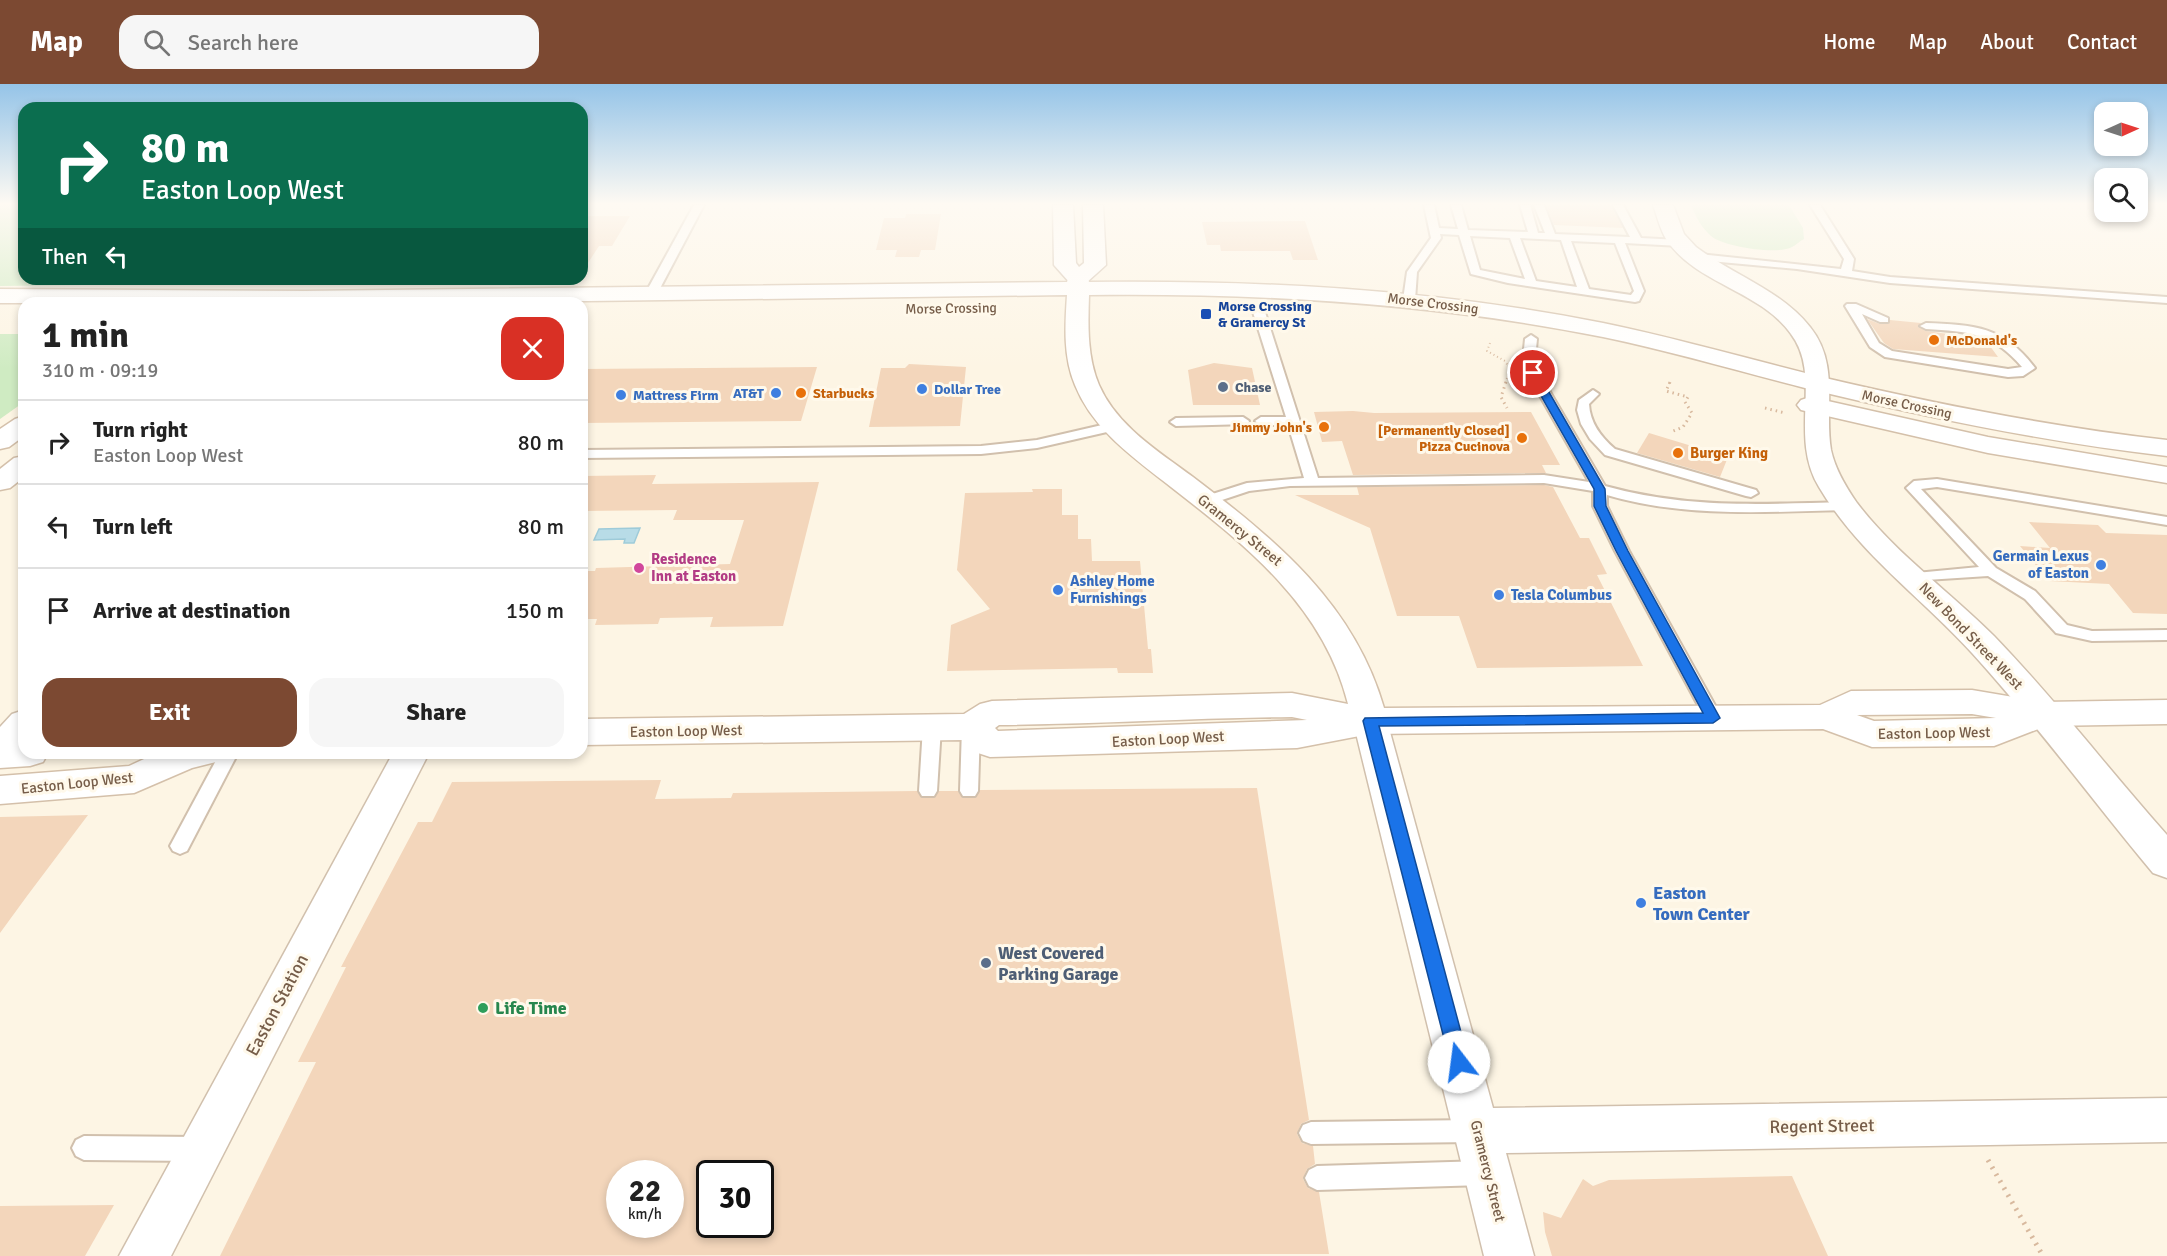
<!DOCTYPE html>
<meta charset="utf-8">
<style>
:root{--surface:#fff;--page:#f6f6f6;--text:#222;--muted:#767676;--line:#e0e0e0;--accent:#7c4932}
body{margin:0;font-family:Signika,sans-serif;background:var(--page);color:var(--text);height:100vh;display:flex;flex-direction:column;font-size:22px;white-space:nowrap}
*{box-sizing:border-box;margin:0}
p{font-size:20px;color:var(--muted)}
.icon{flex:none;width:33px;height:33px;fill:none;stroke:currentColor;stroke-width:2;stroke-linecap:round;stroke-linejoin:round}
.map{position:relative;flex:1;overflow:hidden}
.drawer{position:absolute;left:18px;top:213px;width:570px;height:462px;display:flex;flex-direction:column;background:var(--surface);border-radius:18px;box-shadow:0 3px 9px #0003}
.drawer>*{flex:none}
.banner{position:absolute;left:18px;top:18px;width:570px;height:183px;border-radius:18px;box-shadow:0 3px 9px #0003;background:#0b6e4f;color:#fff;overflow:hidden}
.needle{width:39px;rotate:87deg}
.fabs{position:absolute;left:2094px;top:18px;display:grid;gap:12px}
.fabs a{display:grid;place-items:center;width:54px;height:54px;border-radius:12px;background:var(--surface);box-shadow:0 3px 9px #0003;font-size:30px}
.speed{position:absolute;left:606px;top:1076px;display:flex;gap:12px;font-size:30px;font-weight:700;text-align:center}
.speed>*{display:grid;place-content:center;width:78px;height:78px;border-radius:50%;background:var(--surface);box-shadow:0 3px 9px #0003;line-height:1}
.speed small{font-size:15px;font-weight:400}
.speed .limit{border:3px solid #111;border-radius:9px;background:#fff;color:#111}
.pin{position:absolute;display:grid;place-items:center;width:51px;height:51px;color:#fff;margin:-26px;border:3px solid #fff;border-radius:50%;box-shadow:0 2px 6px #0007}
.me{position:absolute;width:66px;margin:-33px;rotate:345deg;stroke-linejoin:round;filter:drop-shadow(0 0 4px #0008)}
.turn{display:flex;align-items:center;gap:21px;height:126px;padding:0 24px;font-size:27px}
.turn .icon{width:78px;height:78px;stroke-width:2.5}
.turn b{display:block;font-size:42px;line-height:51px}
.then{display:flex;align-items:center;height:57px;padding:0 24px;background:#0003;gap:12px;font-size:22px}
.round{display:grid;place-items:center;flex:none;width:63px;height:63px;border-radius:18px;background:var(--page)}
.summary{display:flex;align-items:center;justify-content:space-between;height:102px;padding:0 24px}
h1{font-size:36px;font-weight:700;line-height:45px}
.action{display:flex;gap:12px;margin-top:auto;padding:12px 24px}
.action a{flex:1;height:69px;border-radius:18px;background:var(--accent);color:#fff;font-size:24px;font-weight:700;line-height:69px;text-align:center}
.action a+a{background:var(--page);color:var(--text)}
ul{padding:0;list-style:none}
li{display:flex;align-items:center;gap:18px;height:84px;padding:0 24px;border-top:2px solid var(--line)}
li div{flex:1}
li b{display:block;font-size:22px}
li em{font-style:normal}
header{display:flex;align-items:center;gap:36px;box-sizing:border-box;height:84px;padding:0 30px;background:var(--accent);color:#fff}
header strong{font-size:28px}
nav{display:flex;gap:33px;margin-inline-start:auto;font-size:21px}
.search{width:420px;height:54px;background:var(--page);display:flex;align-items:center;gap:15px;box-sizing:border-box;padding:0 21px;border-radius:18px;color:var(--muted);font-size:22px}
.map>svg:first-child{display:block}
</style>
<header>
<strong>Map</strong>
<div class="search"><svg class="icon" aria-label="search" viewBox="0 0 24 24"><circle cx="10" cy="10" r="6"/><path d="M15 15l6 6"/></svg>Search here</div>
<nav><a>Home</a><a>Map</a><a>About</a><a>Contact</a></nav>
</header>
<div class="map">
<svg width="2167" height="1172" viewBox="0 0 2167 1172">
<rect width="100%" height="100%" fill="#fdf5e4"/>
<!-- green -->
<g fill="#cfebc2">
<polygon points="0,121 24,121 24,195 176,195 171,200 0,202"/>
<path d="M1691 121H1789L1803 144 1804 155C1800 157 1796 161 1792 163 1777 171 1724 163 1711 152 1701 143 1696 133 1691 121Z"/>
<polygon points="0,250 24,250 24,318 0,335"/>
</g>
<!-- water -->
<polygon fill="#b8dce7" stroke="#9ecbd9" stroke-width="1.5" points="640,444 634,459 624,459 625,455 594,456 599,445"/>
<!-- building -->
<g fill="#f3d6bb" fill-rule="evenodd">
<polygon points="1546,121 1611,121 1623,144 1554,141"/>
<polygon points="906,130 941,130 935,166 921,166 919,173 895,173 897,166 876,166 884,134 905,134"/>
<polygon points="589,132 630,132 612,162 599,162 582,188 582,135"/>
<polygon points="1305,137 1318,176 1293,176 1290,167 1221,167 1220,161 1207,161 1202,138"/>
<polygon points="1867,235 1880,240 1888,240 1890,236 1921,239 1918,243 1926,247 1978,254 1987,258 1998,273 1893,265 1884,259"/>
<polygon points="1214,279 1252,284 1260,321 1193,321 1188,286"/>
<polygon points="909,280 966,283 960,342 869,343 881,284 905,284"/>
<polygon points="817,283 801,337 582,339 582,285"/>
<polygon points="1353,327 1374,329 1531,328 1560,381 1542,381 1546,389 1353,391 1342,357 1322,358 1314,328"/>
<polygon points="1649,349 1728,373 1720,393 1637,369"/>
<polygon points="656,391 652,400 819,398 783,542 710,543 713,533 660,534 658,540 595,541 597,535 582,535 582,487 595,487 596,484 730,480 744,436 673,436 677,426 582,427 582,392"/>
<polygon points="1544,401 1553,403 1580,454 1589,454 1607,490 1597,491 1643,582 1477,584 1459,532 1397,532 1370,444 1295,411 1359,411 1357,403"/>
<polygon points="1032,405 1062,405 1062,431 1078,431 1078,455 1091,455 1092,477 1140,477 1148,565 1151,565 1153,589 1118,589 1117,584 947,587 951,541 990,525 957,486 965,409 1033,408"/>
<polygon points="2029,438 2098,441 2106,449 2167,451 2167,530 2133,529 2109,500 2049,497 2020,462 2050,464"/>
<path d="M661 696 655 715 731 714 733 709 917 707 922 714H934L939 707H958L963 714H975L980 706 1257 704 1309 1036 1301 1040 1297 1050 1302 1059 1313 1062 1315 1080 1307 1085 1303 1095 1308 1104 1319 1108 1329 1170 220 1172 316 978H298L346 883H341L418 738H432L452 698ZM620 1089H670V1140H620ZM710 1089H760V1140H710Z"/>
<polygon points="88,731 27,812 0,849 0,733"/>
<polygon points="1792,1092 1828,1172 1552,1172 1545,1148 1543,1128 1561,1134 1583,1095 1593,1102 1609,1096"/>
<polygon points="114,1121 85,1172 0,1172 0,1122"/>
</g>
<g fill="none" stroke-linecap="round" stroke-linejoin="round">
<!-- lane casing -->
<g stroke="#d1c0ad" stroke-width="4">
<g id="lane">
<polygon points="694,121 704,121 657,210 647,212 645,210"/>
<path d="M1424 121H1434L1439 144 1458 145 1451 121H1461L1468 146 1528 148 1520 121H1530L1538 149H1545L1534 121H1544L1555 150 1630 153 1613 121H1623L1641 154 1680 156 1685 159 1680 162 1625 159 1644 207 1639 217 1635 218 1508 199 1471 190 1459 151 1440 150 1441 154 1417 188 1415 216 1409 219 1403 216 1407 188 1431 154ZM1470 152 1510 154 1525 195 1480 186ZM1520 154 1561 156 1577 203 1536 197ZM1571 157 1615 159 1634 207 1631 211 1589 205Z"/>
<polygon points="1810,121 1820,121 1854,175 1852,187 1890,193 2167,213 2167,219 1890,199 1797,185 1699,176 1694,173 1699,170 1841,185 1844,175"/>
<path d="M1847 220H1856L1888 234V238H1880L1862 230 1879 259 1892 267 2008 285 2022 283C1992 248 1969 248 1926 245L1920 242 1926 239C1974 241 2004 242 2035 284L2023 292 2008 293 1885 273 1870 263 1845 222Z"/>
<path d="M1258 222 1264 225 1318 394 1544 391 1589 398 1527 289 1523 275 1525 255 1531 251 1537 255 1535 275 1539 289 1605 402C1688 425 1761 420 1846 418L1853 422 1846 426C1765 428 1686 434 1607 411V422L1629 467 1722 634 1719 638H1707L1615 467 1593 422V407L1544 399 1290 402 1249 407 1210 420H1200V414L1247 399 1304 394 1288 341H1261L1255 337 1261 333H1286L1252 225Z"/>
<path d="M1593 306 1599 310 1589 320C1590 339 1601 353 1615 365L1756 406 1758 409 1751 413 1746 412 1605 371 1590 355 1581 340 1577 326 1579 316Z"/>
<polygon points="1243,333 1249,337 1248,340 1176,342 1170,338 1176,334"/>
<polygon points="1115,338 1120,339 1120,345 1037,364 981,370 582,374 582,366 981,362 1037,356"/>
<polygon points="1937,395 2167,433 2167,441 1937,403 1921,405 1996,484 2035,507 2067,541 2092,547 2167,546 2167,556 2092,557 2056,549 2025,515 1988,492 1911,497 1908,494 1916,489 1979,483 1906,404 1914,397"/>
<polygon points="932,637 938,639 941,643 937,707 934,712 922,712 919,707 923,643 926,639"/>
<polygon points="971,637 977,639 980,643 978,707 975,712 963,712 960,707 962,643 965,639"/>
<polygon points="220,669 238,669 187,767 180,770 173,767 170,762"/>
<polygon points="1474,1036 1482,1039 1486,1047 1482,1055 1474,1058 1311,1060 1303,1057 1299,1049 1303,1041 1311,1038"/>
<polygon points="84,1052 200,1053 208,1057 212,1065 208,1073 200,1077 84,1076 76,1072 72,1064 76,1056"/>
<polygon points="1484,1077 1492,1081 1496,1089 1492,1097 1484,1101 1317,1106 1309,1102 1305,1094 1309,1086 1317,1082"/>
</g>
</g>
<!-- street casing -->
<g stroke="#d1c0ad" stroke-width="3">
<g id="street">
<polygon points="1053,121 1073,121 1076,179 1079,183 1084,179 1083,121 1103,121 1106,181 1086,199 1070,199 1054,181"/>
<path d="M1653 121H1673L1684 150 1696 163C1733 191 1781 206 1810 243 1840 280 1824 324 1831 366 1835 385 1846 403 1857 419 1896 470 1949 507 1994 552 2055 615 2109 686 2167 751V794L2153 789C2092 716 2036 639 1972 569 1921 513 1858 469 1819 403 1788 352 1823 292 1791 250 1760 206 1695 200 1666 155 1660 145 1657 132 1653 121Z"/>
<polygon points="1370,624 1382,628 1387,637 1493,1024 2167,1014 2167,1058 1506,1069 1534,1172 1484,1172 1353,637 1358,628"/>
<polygon points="24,626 24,662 12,675 0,679 0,643 12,630"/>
<polygon points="393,669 429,669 171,1172 119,1172"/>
</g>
</g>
<!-- secondary casing -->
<g stroke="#d4c0aa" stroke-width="3">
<g id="secondary">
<path d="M1078 188 1086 189 1089 198C1262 196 1432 205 1603 239 1676 254 1748 275 1821 293 1936 320 2050 343 2167 356V372C2045 358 1925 333 1805 304 1738 287 1671 267 1603 253 1433 219 1262 209 1089 211 1088 241 1087 273 1099 301 1117 342 1158 367 1193 393 1276 456 1354 520 1384 624L1820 621 1851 607 1972 606 2043 618 2167 616V640L2046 642 1994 662 1872 663 1823 645 1370 650 1297 664 990 673 978 669 963 656 582 661V635L964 630 980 620 992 617 1292 609 1348 620C1324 523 1247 462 1171 403 1134 374 1093 346 1075 301 1063 273 1065 241 1067 211L438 219H0V205L305 207 1067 198 1070 189ZM1972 630 1996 634 1874 637 1857 631ZM1292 633 1307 636 998 647 995 644 999 641C1097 640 1194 634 1292 633Z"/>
<polygon points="1810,313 1988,353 2167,383 2167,399 1988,369 1801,326 1797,321 1801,316"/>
<polygon points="24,332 24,352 9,363 0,365 0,345 15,335"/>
<polygon points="24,372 24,393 10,404 0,406 0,385 14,374"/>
<polygon points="24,656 24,669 48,669 43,678 30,682 0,684 0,658"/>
<polygon points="157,669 221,669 216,678 192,684 134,709 0,720 0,692 129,682"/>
</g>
</g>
<!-- path-far2 -->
<g stroke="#d8b99e" stroke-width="2" stroke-dasharray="1 3" stroke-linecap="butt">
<polyline points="1490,259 1487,267 1505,277 1510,285 1505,300"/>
<polyline points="1669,300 1670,297"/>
</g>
<!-- path-far1 -->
<g stroke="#d8b99e" stroke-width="3" stroke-dasharray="1.5 4" stroke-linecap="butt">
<polyline points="1506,298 1501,313 1507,324"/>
<polyline points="1670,298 1666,307 1688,313 1685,318 1692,329 1683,343 1671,348"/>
<polyline points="1765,324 1785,329"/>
</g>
<!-- path -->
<polyline stroke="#d8b99e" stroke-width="5" stroke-dasharray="2 6" stroke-linecap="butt" points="1988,1076 2043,1172"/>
<!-- lane -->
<use href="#lane" fill="#fff" fill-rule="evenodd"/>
<!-- street -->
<use href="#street" fill="#fff" fill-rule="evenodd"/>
<!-- secondary -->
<use href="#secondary" fill="#fff" fill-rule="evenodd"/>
</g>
<!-- sky -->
<linearGradient id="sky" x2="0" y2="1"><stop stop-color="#95c4e8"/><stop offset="0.42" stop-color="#fefaf3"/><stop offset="1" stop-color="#fefaf3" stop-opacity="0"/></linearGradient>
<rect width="2167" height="285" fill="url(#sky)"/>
<!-- route -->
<polygon fill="#1a73e8" stroke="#114b97" stroke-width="1.5" points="1533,286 1538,289 1605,405 1606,422 1628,467 1720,634 1713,639 1379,642 1469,978 1466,984 1459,987 1453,984 1450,978 1363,637 1365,634 1703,629 1616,467 1594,422 1594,405 1528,289"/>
<!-- markers -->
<rect fill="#1a4fb4" stroke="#fff9eb" stroke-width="2" x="1200" y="224" width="12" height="12" rx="3"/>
<g fill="#e8710a" stroke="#fff9eb" stroke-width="2">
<circle cx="1934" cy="256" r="6"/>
<circle cx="801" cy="309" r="6"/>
<circle cx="1324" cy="343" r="6"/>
<circle cx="1522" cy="354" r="6"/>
<circle cx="1678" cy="369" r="6"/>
</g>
<g fill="#5c6f8a" stroke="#fff9eb" stroke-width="2">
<circle cx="1223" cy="303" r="6"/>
<circle cx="986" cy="879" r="6"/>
</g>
<g fill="#3f7fe0" stroke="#fff9eb" stroke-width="2">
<circle cx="922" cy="305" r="6"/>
<circle cx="776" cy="309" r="6"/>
<circle cx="621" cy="311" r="6"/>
<circle cx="2101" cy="481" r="6"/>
<circle cx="1058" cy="506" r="6"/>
<circle cx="1499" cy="511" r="6"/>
<circle cx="1641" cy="819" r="6"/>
</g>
<circle fill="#d1479c" stroke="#fff9eb" stroke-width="2" cx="639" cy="484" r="6"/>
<circle fill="#2e9e5b" stroke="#fff9eb" stroke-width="2" cx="483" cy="924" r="6"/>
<g text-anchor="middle" stroke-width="6" stroke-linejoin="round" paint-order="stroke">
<!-- far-street labels -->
<g font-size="14" fill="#765d49" stroke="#fff9eb">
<text transform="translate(1433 219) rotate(7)" y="5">Morse Crossing</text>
<text transform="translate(951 224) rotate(-1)" y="5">Morse Crossing</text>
<text transform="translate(1907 320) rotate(12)" y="5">Morse Crossing</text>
</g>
<!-- far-transit labels -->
<g font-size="14" font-weight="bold" fill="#164399" stroke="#fff9eb" text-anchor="start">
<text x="1218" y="227">Morse Crossing<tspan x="1218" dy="16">&amp; Gramercy St</tspan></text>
</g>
<!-- far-food labels -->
<g font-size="14" font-weight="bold" fill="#c56008" stroke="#fff9eb" text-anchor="start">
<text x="1946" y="261">McDonald's</text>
<text x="813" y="314">Starbucks</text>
<text x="1312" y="348" text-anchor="end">Jimmy John's</text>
<text x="1510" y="351" text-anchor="end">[Permanently Closed]<tspan x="1510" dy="16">Pizza Cucinova</tspan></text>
</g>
<!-- far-service labels -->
<g font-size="14" font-weight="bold" fill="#4e5e75" stroke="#fff9eb" text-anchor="start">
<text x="1235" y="308">Chase</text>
</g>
<!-- far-shop labels -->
<g font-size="14" font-weight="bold" fill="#366cbe" stroke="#fff9eb" text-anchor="start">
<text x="934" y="310">Dollar Tree</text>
<text x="764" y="314" text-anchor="end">AT&amp;T</text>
<text x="633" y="316">Mattress Firm</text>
</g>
<!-- food labels -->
<g font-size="15" font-weight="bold" fill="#c56008" stroke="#fff9eb" text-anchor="start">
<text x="1690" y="374">Burger King</text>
</g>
<!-- street labels -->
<g font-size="15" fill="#765d49" stroke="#fff9eb">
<text transform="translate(1240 446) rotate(39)" y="5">Gramercy Street</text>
<text transform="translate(1971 552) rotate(46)" y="5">New Bond Street West</text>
<text transform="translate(686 647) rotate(-1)" y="5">Easton Loop West</text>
<text transform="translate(1934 649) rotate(-1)" y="5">Easton Loop West</text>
<text transform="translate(1168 655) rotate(-3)" y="5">Easton Loop West</text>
<text transform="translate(77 699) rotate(-6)" y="5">Easton Loop West</text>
<text transform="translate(1488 1087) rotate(76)" y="5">Gramercy Street</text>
</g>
<!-- shop labels -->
<g font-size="15" font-weight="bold" fill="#366cbe" stroke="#fff9eb" text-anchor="start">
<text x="2089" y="477" text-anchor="end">Germain Lexus<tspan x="2089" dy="17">of Easton</tspan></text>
<text x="1070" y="502">Ashley Home<tspan x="1070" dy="17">Furnishings</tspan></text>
<text x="1511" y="516">Tesla Columbus</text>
</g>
<!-- hotel labels -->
<g font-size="15" font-weight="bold" fill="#b23c85" stroke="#fff9eb" text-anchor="start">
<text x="651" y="480">Residence<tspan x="651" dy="17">Inn at Easton</tspan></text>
</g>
<!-- near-shop labels -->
<g font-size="18" font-weight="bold" fill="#366cbe" stroke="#fff9eb" text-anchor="start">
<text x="1653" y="815">Easton<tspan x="1653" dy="21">Town Center</tspan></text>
</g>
<!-- near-service labels -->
<g font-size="18" font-weight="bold" fill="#4e5e75" stroke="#fff9eb" text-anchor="start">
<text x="998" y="875">West Covered<tspan x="998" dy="21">Parking Garage</tspan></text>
</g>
<!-- near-street labels -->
<g font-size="18" fill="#765d49" stroke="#fff9eb">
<text transform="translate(277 921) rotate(-62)" y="6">Easton Station</text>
<text transform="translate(1822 1042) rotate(-1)" y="6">Regent Street</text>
</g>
<!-- near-leisure labels -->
<g font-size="18" font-weight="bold" fill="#27864d" stroke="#fff9eb" text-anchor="start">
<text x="495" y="930">Life Time</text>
</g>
</g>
</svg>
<div class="fabs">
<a><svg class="needle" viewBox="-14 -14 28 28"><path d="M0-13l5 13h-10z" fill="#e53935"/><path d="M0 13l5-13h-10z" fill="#767676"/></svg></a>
<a><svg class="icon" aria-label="search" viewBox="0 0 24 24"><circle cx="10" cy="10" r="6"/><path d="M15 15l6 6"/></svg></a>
</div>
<div class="speed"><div>22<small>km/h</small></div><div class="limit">30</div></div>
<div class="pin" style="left:1533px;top:289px;background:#d93025"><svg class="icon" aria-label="arrive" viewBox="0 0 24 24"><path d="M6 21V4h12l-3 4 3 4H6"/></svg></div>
<svg class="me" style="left:1459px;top:978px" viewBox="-20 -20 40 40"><circle r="19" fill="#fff"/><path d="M0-13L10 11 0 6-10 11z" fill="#1a73e8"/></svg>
<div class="banner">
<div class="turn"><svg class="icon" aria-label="right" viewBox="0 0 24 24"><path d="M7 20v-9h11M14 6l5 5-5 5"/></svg><div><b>80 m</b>Easton Loop West</div></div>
<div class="then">Then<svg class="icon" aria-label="left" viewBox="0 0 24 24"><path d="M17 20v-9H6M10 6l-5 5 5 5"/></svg></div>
</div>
<section class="drawer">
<div class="summary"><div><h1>1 min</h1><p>310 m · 09:19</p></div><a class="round" style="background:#d93025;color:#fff"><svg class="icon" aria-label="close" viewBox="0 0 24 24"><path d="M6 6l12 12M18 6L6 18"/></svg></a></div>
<ul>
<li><svg class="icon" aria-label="right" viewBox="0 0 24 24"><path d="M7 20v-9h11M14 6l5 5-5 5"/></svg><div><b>Turn right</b><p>Easton Loop West</p></div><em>80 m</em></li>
<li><svg class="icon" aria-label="left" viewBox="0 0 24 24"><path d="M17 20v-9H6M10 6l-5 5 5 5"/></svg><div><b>Turn left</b></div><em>80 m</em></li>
<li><svg class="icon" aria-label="arrive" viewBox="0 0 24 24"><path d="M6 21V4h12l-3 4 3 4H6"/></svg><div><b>Arrive at destination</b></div><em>150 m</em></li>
</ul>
<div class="action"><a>Exit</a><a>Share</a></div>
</section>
</div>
